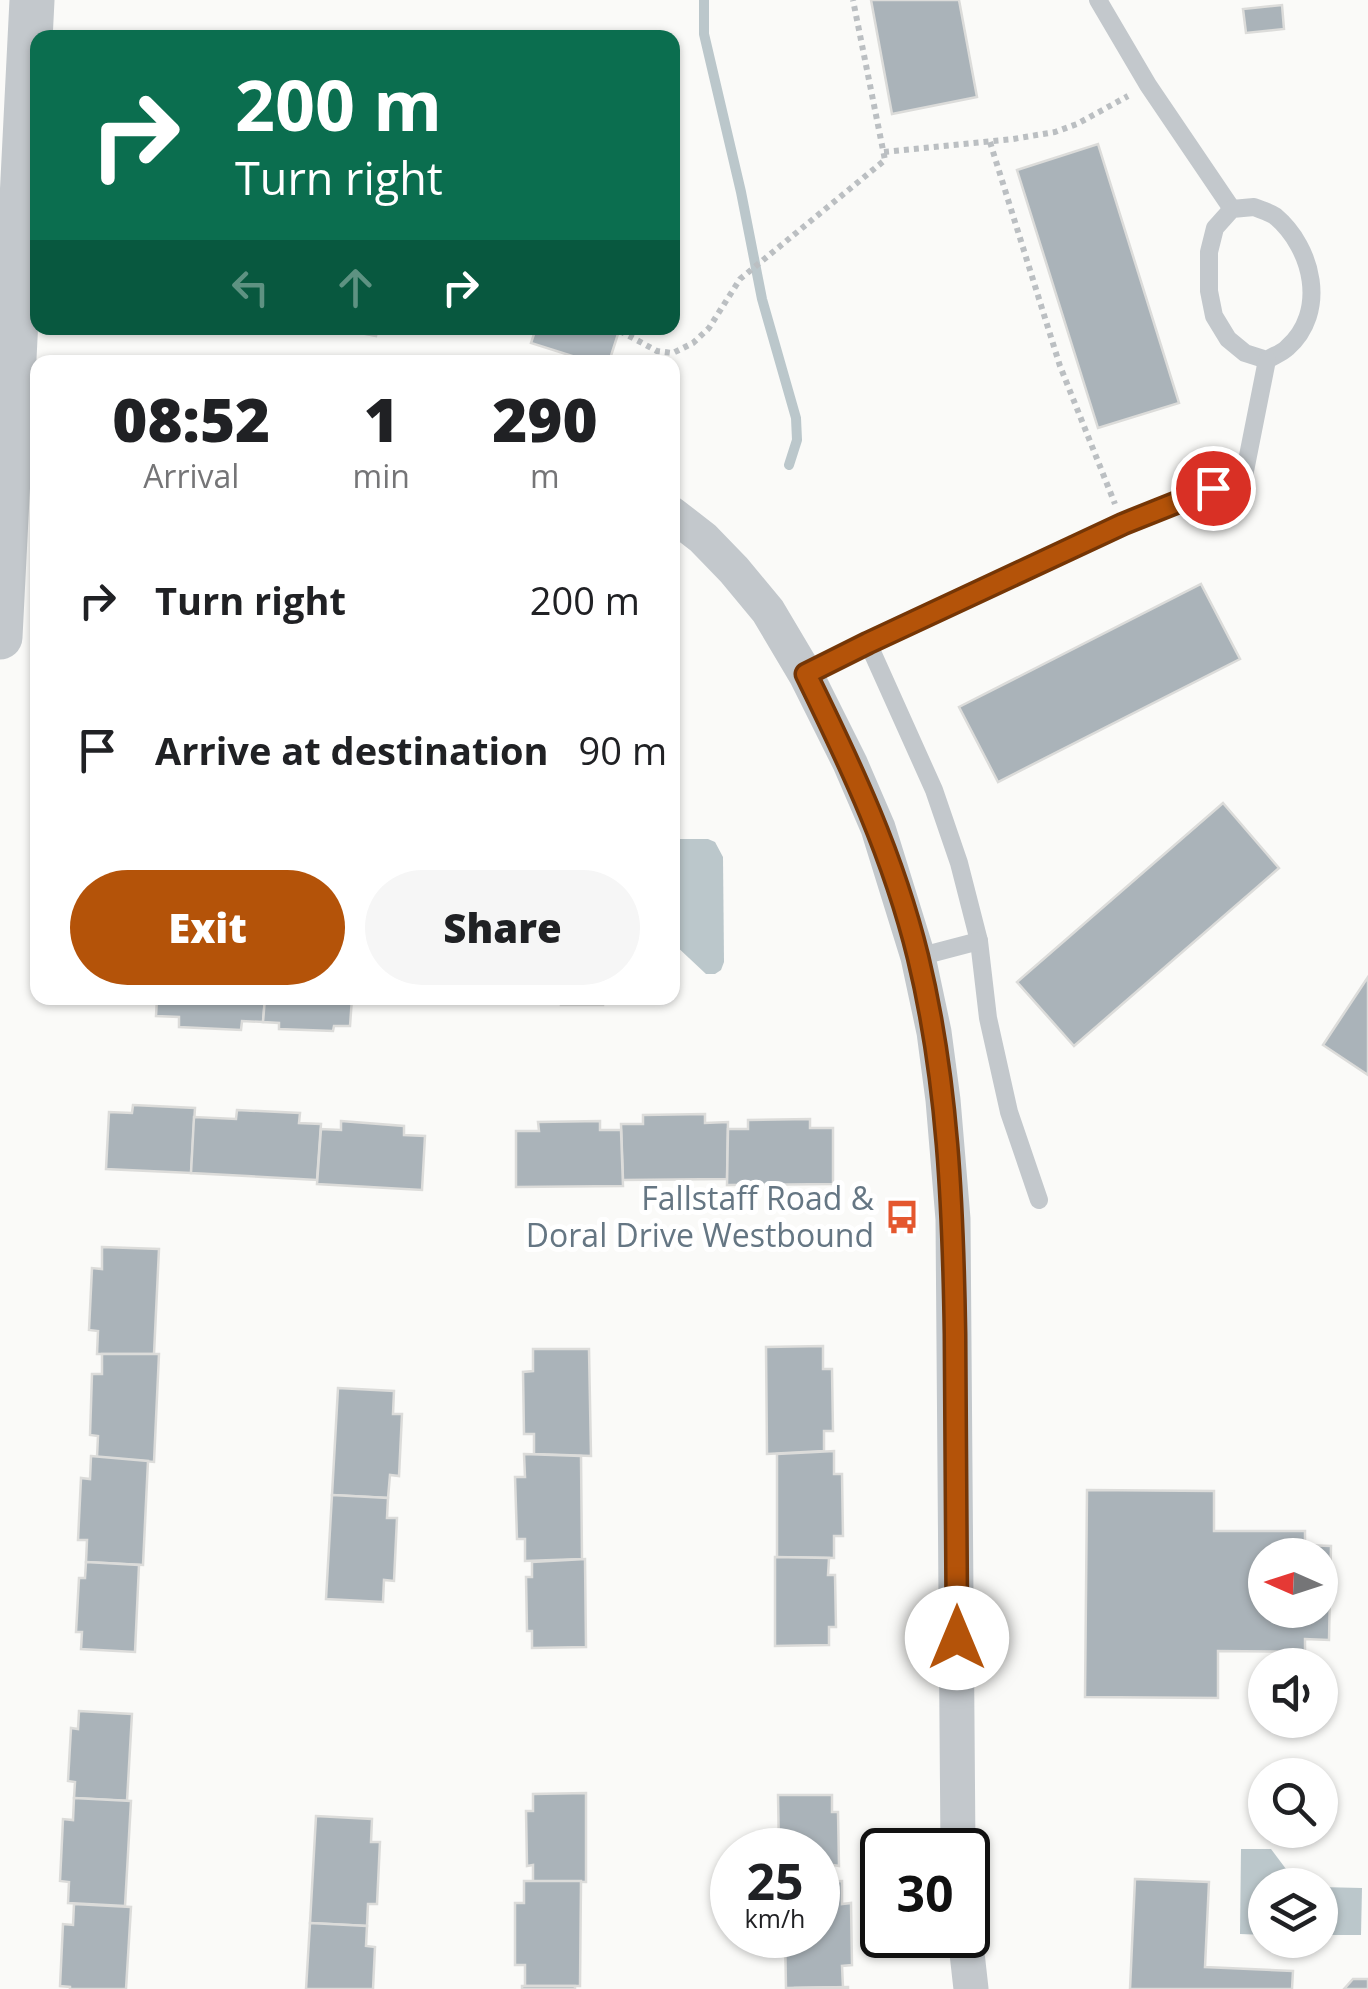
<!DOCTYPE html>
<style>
:root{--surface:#fff;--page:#f6f6f6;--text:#202124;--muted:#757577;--accent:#b45309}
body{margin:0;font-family:"Open Sans",sans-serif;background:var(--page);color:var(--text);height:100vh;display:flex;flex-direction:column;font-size:38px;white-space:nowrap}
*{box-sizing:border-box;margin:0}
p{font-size:32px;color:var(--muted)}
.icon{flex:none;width:55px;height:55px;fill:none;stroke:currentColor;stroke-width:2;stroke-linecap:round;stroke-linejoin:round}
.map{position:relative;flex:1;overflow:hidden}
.panel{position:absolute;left:30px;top:355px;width:650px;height:650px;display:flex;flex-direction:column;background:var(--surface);border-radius:20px;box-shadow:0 2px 8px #0004}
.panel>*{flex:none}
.guide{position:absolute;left:30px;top:30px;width:650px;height:305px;border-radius:20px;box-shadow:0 2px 8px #0004;background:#0b6e4f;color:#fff;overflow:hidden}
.needle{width:65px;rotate:273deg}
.tools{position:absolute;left:1248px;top:1538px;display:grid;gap:20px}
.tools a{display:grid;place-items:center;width:90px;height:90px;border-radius:50%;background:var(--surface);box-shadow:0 2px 8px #0004;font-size:50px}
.speed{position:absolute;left:710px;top:1828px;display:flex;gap:20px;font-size:50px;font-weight:700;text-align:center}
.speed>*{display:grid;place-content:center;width:130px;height:130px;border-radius:50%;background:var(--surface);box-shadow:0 2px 8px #0004;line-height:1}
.speed small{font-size:25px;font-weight:400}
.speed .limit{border:5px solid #111;border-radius:15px;background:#fff;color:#111}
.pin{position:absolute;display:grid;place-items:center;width:85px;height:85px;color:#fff;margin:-42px;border:5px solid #fff;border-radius:50%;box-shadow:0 2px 10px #0007}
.me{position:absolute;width:110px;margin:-55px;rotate:0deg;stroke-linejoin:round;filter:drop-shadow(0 0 8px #0008)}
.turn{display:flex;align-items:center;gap:35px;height:210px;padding:0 40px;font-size:45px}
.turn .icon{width:130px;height:130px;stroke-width:2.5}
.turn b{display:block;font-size:70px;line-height:85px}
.lanes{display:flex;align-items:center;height:95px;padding:0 40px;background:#0003;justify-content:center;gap:50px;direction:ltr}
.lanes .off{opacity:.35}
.eta{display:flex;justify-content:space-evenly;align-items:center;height:170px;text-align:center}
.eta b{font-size:60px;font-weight:800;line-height:70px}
.action{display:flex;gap:20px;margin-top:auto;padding:20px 40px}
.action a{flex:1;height:115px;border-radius:60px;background:var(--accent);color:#fff;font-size:40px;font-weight:800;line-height:115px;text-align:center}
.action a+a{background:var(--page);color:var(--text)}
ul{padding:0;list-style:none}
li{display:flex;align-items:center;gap:30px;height:150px;padding:0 40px}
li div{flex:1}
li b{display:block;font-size:38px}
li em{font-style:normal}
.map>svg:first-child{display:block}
</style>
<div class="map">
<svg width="1368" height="1989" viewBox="0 0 1368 1989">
<rect width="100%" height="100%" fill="#fafaf8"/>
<!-- water -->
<g fill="#bbc7cb">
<polygon points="673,839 708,839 715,842 723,857 724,962 721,970 715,974 706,974 673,943"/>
<polygon points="1241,1849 1271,1849 1298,1885 1265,1885 1265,1935 1240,1934"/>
<polygon points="1320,1887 1362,1888 1361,1935 1320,1935"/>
</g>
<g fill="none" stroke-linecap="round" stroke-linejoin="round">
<!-- stream -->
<polyline stroke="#bbc7cb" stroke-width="10" points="704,0 704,34 741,192 762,299 796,418 797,440 789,465"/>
</g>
<!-- building -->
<g fill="#aab3b9" stroke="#dcdcda" stroke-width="2.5" fill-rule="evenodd">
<polygon points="871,0 959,0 977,97 892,114"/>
<polygon points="1282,5 1284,29 1246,33 1243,9"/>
<polygon points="1098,144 1179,403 1098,428 1017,170"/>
<polygon points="350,328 378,328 376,336 350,331"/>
<polygon points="536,328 599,328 618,334 609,362 591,362 531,343"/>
<polygon points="1201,584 1240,659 998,782 959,707"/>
<polygon points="1223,803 1279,868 1074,1046 1017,982"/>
<polygon points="1368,977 1368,1075 1323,1045"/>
<polygon points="157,998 265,998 263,1022 242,1021 241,1030 179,1027 179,1017 156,1016"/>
<polygon points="265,998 352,998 350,1026 334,1026 333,1031 279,1029 279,1023 263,1022"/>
<rect x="561" y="998" width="42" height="7"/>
<polygon points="133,1105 195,1108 191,1173 106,1169 109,1112 132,1113"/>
<polygon points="237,1110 300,1113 299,1123 321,1124 317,1180 191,1173 194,1117 236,1119"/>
<polygon points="705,1114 705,1123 728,1122 727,1179 623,1180 621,1124 643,1124 643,1115"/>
<polygon points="810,1119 810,1128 833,1128 833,1184 727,1185 728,1129 748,1129 748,1120"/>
<polygon points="341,1121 404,1126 404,1135 425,1136 422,1190 317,1184 321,1129 341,1130"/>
<polygon points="600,1121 600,1130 621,1130 623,1186 516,1187 516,1131 539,1131 538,1122"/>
<polygon points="102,1247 159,1249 154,1354 97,1354 98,1331 89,1330 92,1268 102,1269"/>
<polygon points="823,1346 823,1369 832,1369 833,1431 824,1431 824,1451 767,1454 766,1347"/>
<polygon points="533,1349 589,1349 591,1456 534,1454 534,1434 524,1434 523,1372 533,1371"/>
<polygon points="102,1354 159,1354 154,1462 97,1457 98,1436 90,1435 92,1374 102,1374"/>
<polygon points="338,1388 394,1391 393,1414 402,1414 399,1476 390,1475 388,1498 332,1495"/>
<polygon points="834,1451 834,1474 842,1474 843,1536 834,1536 834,1558 777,1557 777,1454"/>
<polygon points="524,1454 581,1456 582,1559 525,1561 525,1539 517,1539 515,1477 525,1477"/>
<polygon points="91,1456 148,1461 143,1565 86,1562 87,1540 78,1540 81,1478 90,1479"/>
<path d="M1087 1490 1214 1491V1531H1305V1545L1331 1546 1329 1640 1305 1639V1652L1218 1651V1698L1085 1697ZM1265 1555H1320V1610H1265Z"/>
<polygon points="332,1495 388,1498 387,1518 397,1518 394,1581 384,1580 383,1602 326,1599"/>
<polygon points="775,1557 829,1558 828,1575 835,1575 836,1627 829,1627 829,1645 775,1646"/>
<polygon points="585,1559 586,1647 532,1648 532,1631 527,1631 526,1577 532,1577 532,1562"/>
<polygon points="86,1562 139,1565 135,1652 81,1649 82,1632 76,1632 79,1578 85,1578"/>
<polygon points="79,1711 132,1714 127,1801 74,1798 75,1782 68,1781 71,1728 78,1729"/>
<polygon points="586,1793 586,1882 533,1881 533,1865 527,1866 526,1811 533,1811 533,1794"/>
<polygon points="778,1795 832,1795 832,1812 838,1812 839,1866 833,1865 833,1882 818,1882 818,1850 779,1850"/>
<polygon points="74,1798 131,1801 125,1906 68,1903 69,1882 60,1881 63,1819 73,1820"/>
<polygon points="316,1816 372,1819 371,1842 380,1842 377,1904 368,1904 367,1926 310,1923"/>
<polygon points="1135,1879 1209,1882 1205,1967 1293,1971 1292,1989 1130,1989"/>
<polygon points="524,1881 581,1881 580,1986 525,1986 525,1965 515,1965 515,1903 524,1903"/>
<polygon points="842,1881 842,1904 851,1903 852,1965 842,1966 843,1987 786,1988 785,1935 818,1935 818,1882"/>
<polygon points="74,1904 131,1907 126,1989 70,1989 70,1987 60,1986 63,1924 73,1925"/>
<polygon points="310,1923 367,1926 366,1946 375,1947 373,1989 306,1989"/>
<polygon points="1353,1979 1368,1979 1368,1989 1344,1989"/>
<rect x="522" y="1986" width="53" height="3"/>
<polygon points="848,1987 848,1989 795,1989 795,1988"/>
</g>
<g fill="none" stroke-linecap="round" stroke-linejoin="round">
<!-- path -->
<g stroke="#bbbfc2" stroke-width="6" stroke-dasharray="5 5" stroke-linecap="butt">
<polyline points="990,142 1060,366 1115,504"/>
<polyline points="884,152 1013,139 1055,132 1077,124 1128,96"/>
<polyline points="620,331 657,351 673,353 693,343 709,328 740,279 885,160 853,0"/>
</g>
<!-- service -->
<g stroke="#c3c8cc" stroke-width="18">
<polyline points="1098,0 1148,85 1232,209"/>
<path d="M1254 207C1261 210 1269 212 1275 216 1313 248 1328 312 1287 348 1282 353 1273 356 1267 360L1245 353 1228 339 1214 316 1209 291V252L1215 228 1232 209Z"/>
<polyline points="868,643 934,790 959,863 979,941 988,1018 1009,1112 1039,1200"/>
<path d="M806 675C949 602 1095 534 1244 476L1267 360"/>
<polyline points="918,957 979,941"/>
</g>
<!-- minor -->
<g stroke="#c3c8cc" stroke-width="35">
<polyline points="672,514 703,538 734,570 768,611 806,675 850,763 878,828 918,957 934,1032 943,1100 953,1219 958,1850"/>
<polyline points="965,1935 971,1989"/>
</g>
<!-- tertiary -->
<polyline stroke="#c3c8cc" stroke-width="45" points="0,637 32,0"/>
</g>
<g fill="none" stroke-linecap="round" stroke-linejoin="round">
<!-- route casing -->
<g stroke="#753606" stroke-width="25">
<path id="route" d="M957 1638C956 1537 956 1436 955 1334 953 1207 948 1081 918 957 893 855 852 768 806 674L868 643 1123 524 1213 488"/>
</g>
<!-- route -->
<use href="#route" stroke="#b45309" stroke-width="18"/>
</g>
<!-- icons -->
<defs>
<g id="bus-bare" transform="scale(2.7)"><path d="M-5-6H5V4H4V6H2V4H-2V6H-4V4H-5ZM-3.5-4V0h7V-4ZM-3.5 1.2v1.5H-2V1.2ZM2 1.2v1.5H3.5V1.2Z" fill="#e4572e" stroke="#fff" stroke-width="2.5" paint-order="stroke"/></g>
</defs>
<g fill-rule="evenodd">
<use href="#bus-bare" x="902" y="1217"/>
</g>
<g text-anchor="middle" stroke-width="10" stroke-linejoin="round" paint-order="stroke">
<!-- poi labels -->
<g font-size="32" fill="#657683" stroke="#fff" text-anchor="end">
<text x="874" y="1210">Fallstaff Road &amp;<tspan x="874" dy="37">Doral Drive Westbound</tspan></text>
</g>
</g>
</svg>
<div class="tools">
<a><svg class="needle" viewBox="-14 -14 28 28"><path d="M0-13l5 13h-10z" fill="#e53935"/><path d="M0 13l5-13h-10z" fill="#757577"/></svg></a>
<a><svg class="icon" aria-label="sound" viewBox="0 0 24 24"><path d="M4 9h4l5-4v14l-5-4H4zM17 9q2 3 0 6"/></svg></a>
<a><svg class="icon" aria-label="search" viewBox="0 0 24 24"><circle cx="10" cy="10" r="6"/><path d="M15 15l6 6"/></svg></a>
<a><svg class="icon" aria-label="layers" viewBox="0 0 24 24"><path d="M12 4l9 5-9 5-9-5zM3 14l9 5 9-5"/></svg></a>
</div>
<div class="speed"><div>25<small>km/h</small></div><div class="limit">30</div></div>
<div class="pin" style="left:1213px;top:488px;background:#d93025"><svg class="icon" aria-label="arrive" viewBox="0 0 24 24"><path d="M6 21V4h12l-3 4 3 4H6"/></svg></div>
<svg class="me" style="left:957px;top:1638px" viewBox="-20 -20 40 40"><circle r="19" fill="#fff"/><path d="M0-13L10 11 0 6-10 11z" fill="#b45309"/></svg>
<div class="guide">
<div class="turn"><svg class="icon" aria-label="right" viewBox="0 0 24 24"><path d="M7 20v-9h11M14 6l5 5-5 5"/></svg><div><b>200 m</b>Turn right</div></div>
<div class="lanes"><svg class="icon off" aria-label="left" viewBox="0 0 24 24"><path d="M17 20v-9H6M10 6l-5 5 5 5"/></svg><svg class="icon off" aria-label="ahead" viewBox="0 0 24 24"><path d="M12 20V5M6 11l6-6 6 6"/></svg><svg class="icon" aria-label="right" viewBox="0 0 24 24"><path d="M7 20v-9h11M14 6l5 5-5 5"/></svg></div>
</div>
<section class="panel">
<div class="eta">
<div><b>08:52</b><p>Arrival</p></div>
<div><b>1</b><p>min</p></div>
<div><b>290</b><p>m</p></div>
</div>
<ul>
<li><svg class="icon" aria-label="right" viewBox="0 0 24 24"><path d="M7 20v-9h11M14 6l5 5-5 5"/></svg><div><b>Turn right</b></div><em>200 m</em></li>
<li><svg class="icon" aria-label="arrive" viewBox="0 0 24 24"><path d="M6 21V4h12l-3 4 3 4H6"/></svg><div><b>Arrive at destination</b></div><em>90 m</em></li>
</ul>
<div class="action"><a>Exit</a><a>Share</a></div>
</section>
</div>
